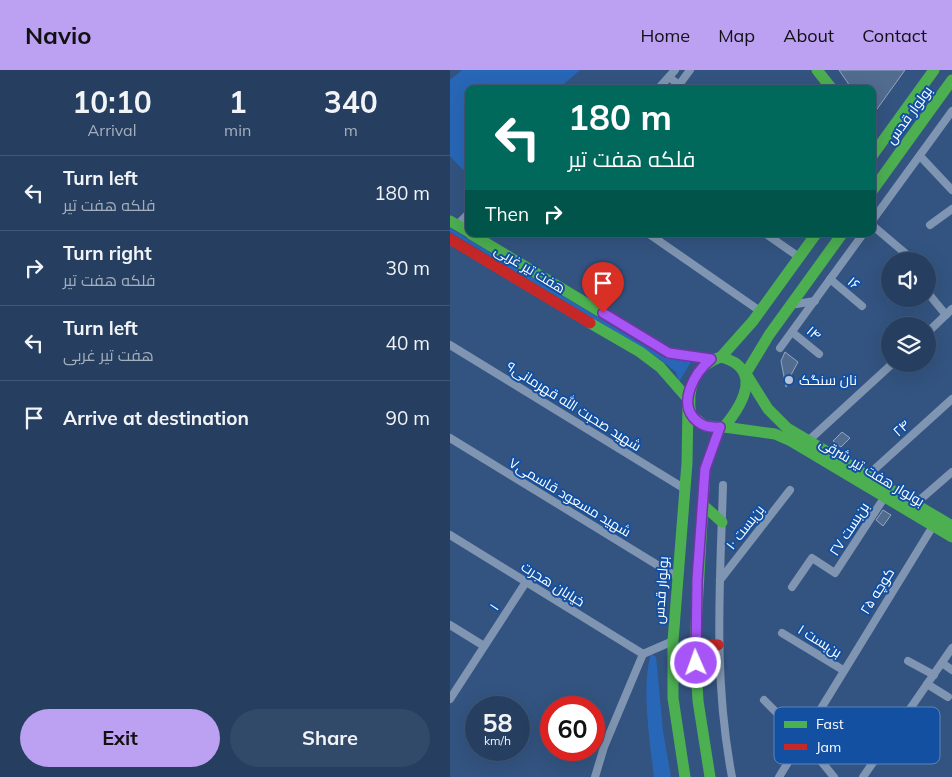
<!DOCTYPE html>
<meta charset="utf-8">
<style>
:root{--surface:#263f61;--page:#324a6a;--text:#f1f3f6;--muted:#a4afbd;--line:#425876;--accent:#bca0f2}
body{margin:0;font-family:Mulish,Cairo,sans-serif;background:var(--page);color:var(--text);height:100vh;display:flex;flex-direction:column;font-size:19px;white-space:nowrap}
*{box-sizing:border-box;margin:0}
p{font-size:16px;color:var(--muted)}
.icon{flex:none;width:28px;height:28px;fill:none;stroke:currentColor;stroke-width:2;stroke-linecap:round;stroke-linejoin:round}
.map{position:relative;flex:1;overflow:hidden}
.side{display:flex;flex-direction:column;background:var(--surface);width:450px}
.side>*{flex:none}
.top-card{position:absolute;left:15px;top:15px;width:411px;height:152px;border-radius:10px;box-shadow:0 5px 20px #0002,0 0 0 1px var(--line);background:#00695c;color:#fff;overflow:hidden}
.controls{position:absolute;left:431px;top:182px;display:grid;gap:10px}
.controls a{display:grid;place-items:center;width:55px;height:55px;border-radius:50%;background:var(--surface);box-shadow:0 5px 20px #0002,0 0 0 1px var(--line);font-size:25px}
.speed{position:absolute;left:15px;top:626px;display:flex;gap:10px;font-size:25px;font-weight:700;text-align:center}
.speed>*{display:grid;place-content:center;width:65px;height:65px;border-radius:50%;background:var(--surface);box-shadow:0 5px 20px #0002,0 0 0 1px var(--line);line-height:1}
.speed small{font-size:12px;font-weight:400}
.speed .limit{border:8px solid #d22;background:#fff;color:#111}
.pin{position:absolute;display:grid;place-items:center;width:42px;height:42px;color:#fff;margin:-51px -21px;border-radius:50% 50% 50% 0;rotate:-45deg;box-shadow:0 0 5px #0007}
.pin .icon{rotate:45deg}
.me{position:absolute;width:55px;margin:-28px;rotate:358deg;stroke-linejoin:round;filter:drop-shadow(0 0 4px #0008)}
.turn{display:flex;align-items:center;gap:18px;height:105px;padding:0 20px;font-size:22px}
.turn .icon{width:65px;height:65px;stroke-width:2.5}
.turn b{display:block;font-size:35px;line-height:42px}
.then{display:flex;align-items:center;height:48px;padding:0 20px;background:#0003;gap:10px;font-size:19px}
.eta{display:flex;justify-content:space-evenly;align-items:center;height:85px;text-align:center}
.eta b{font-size:30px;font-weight:700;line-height:35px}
.button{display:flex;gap:10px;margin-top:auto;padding:10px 20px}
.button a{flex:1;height:58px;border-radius:30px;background:var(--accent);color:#111;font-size:20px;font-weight:700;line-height:58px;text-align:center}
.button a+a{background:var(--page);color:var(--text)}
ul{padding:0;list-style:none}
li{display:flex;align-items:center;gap:15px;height:75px;padding:0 20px;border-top:1px solid var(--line)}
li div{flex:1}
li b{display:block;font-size:19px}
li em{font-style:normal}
header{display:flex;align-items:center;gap:30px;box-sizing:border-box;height:70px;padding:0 25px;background:var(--accent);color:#111}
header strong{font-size:24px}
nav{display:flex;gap:28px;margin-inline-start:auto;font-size:18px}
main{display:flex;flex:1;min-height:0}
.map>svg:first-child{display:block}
</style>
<header>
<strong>Navio</strong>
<nav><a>Home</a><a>Map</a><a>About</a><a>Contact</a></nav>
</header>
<main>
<section class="side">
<div class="eta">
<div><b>10:10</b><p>Arrival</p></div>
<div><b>1</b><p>min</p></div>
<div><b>340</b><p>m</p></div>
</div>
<ul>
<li><svg class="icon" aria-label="left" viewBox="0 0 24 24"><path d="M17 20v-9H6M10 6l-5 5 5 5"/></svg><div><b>Turn left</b><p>فلکه هفت تیر</p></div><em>180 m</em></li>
<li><svg class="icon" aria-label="right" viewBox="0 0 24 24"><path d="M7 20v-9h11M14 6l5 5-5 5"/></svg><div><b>Turn right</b><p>فلکه هفت تیر</p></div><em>30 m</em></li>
<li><svg class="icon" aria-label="left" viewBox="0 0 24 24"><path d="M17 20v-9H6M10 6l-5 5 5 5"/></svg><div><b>Turn left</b><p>هفت تیر غربی</p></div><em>40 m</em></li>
<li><svg class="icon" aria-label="arrive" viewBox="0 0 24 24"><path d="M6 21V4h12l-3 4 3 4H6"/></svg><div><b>Arrive at destination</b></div><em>90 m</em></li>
</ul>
<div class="button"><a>Exit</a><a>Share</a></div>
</section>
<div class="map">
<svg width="502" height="707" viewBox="0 0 502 707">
<rect width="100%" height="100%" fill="#335481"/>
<!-- green -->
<g fill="#2867b7">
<polygon points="12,0 130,0 108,19 19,19 19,95 13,100 0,86 0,10"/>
<polygon points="0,158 215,288 241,292 229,312 226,302 207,287 0,162"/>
<path d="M201 584 206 587 213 661 221 707H204C200 672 191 617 201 584Z"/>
</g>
<!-- building -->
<g fill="#516c8f" stroke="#93a6bf">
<polygon points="389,0 455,0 422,46 422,19 402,19"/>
<polygon points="335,282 348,292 341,305 344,308 336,317 331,291"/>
<polygon points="392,362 400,368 391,377 383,371"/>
<polygon points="433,440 441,445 433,456 426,450"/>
</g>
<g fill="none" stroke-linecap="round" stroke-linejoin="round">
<!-- street -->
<g stroke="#7f95b1" stroke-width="8">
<polyline points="219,7 234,19"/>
<polyline points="229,15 240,0"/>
<polyline points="208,19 225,0"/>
<polyline points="470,86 502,120"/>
<polyline points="422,151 502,41"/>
<polyline points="7,155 19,143"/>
<polyline points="422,155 455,183"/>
<polyline points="480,155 502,139"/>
<polyline points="199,164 310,241"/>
<polyline points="316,164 349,187"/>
<polyline points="380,209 412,236"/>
<polyline points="478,223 496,245"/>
<polyline points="340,235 365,231"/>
<polyline points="342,262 369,284"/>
<polyline points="478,262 502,239"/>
<polyline points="0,275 235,419"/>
<polyline points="330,278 413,164"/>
<polyline points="0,368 227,507"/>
<polyline points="358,371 442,294"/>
<polyline points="417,406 502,329"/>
<path d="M273 415C270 516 263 607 282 707"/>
<polyline points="464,435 502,402"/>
<polyline points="0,465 193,584"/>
<polyline points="270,510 340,420"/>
<polyline points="342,517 362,488 385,503 434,428"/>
<polyline points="0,555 34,576"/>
<polyline points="332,563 393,600"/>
<polyline points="458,591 484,605"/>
<polyline points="492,593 502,600"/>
<polyline points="477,614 498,627"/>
<polyline points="0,629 76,512"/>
<polyline points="314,630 352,668 384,707"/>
<polyline points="145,707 154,677 193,584 223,571"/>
<polyline points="329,707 483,456"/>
<polyline points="413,707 502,578"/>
</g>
<!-- fast -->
<g stroke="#4caf50" stroke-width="11">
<polyline points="367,0 382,19"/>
<polyline points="422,86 484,0"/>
<polyline points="422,121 502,10"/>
<polyline points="0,151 19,162"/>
<polyline points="21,164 219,283 261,289"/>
<polyline points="140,253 190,282 210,297 238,329"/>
<path d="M271 287C313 298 294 333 274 357L255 356 241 345C236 319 245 295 271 287Z"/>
<polyline points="271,287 303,251 366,164"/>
<polyline points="296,303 319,265 392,164"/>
<polyline points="298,307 318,339 337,358 502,456"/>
<polyline points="274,357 325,364 341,371 502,467"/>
<polyline points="253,435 272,452"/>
<polyline points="235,707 223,628 223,571 237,393 238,334"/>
<polyline points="260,707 248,631 245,574 255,399 270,357"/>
</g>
<!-- jam -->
<g stroke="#c62828" stroke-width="11">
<polyline points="0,169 140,253"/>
<polyline points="245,574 268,575"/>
</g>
</g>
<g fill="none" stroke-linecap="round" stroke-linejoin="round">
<!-- route casing -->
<g stroke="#6d37a1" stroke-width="12">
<path id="route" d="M153 243 219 283 261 289C245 302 226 334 247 351 254 357 261 358 270 357L255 399 247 510 246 593"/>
</g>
<!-- route -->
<use href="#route" stroke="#a855f7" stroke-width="9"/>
</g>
<!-- markers -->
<circle fill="#b8c3d3" stroke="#1350a1" stroke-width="2" cx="339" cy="310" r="5"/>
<g text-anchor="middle" stroke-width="4" stroke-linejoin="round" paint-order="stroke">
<!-- street labels -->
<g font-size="14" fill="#fff" stroke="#1350a1">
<text transform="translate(459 45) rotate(-54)" y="5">بولوار قدس</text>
<text transform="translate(80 199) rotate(31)" y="5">هفت تیر غربی</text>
<text transform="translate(404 213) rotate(40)" y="5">۱۶</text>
<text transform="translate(364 263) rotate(40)" y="5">۱۴</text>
<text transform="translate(124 336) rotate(32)" y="5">شهید صحبت الله قهرمانی۹</text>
<text transform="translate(451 358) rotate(-42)" y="5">۲۴</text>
<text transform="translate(422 402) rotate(31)" y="5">بولوار هفت تیر شرقی</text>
<text transform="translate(120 427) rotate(31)" y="5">شهید مسعود قاسمی۷</text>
<text transform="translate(295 457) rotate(-52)" y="5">بن‌بست ۱۰</text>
<text transform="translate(399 459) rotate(-57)" y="5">بن‌بست ۲۷</text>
<text transform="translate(103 514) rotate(32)" y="5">خیابان هجرت</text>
<text transform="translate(211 520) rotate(-86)" y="5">بولوار قدس</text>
<text transform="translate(427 521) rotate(-58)" y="5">کوچه ۲۵</text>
<text transform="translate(44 537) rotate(-57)" y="5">۱</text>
<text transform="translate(370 571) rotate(32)" y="5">بن‌بست ۱</text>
</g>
<!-- poi labels -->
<g font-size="14" fill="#fff" stroke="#1350a1" text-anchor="start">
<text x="349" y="315">نان سنگک</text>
</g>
</g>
<!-- legend -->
<rect x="324" y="637" width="166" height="57" rx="8" fill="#1350a1" stroke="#5a84bd" stroke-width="1"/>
<rect x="334" y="651" width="23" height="7" fill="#4caf50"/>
<rect x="334" y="674" width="23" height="6" fill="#c62828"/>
<g font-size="14" fill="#fff">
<text x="366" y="659">Fast</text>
<text x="366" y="682">Jam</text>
</g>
</svg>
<div class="controls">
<a><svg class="icon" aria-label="sound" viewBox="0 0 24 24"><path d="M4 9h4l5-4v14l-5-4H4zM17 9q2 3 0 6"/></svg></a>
<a><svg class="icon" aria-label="layers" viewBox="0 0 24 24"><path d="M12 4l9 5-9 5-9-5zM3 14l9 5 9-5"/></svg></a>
</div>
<div class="speed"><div>58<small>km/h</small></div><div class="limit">60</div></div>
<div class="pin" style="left:153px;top:243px;background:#d93025"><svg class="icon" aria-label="arrive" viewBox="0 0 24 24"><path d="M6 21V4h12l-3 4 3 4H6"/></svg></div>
<svg class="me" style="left:246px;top:593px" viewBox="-20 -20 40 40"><circle r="17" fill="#a855f7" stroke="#fff" stroke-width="3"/><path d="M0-11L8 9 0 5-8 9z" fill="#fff"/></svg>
<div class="top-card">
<div class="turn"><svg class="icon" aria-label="left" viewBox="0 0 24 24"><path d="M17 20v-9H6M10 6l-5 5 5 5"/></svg><div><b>180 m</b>فلکه هفت تیر</div></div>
<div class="then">Then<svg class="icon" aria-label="right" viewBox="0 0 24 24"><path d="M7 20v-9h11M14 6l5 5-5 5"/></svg></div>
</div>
</div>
</main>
